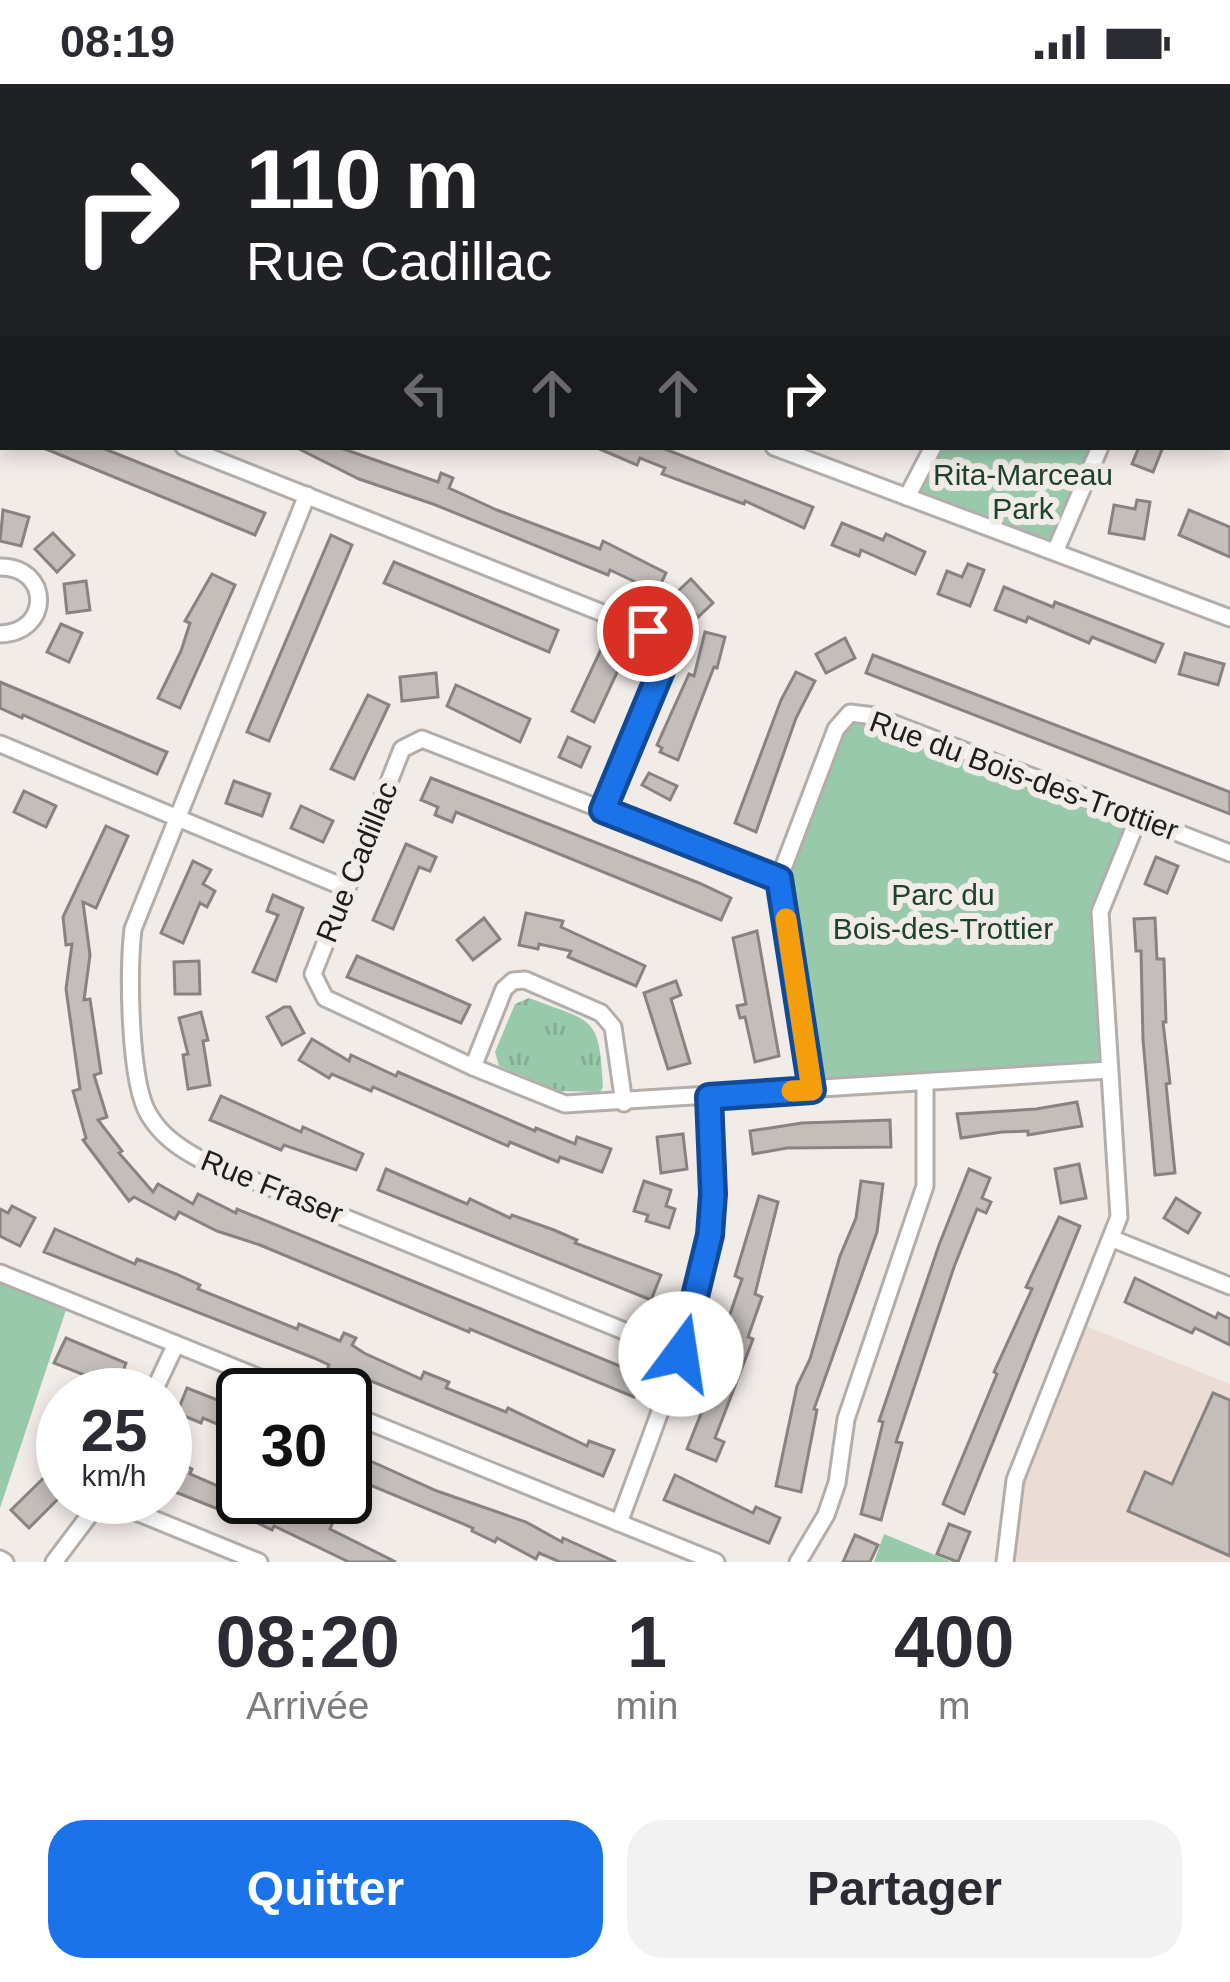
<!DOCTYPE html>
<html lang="fr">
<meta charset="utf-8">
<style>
:root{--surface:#fff;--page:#f2f2f3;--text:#2b2b33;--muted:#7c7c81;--accent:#1a73e8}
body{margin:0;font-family:Helvetica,sans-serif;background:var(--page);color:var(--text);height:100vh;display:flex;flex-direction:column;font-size:45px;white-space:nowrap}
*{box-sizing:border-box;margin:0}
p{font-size:39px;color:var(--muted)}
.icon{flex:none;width:66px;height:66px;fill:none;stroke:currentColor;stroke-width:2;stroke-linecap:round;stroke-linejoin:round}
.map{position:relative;height:1478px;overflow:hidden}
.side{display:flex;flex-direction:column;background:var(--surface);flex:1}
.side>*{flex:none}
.banner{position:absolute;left:0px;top:0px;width:1230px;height:366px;box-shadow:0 6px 18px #0003;background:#202124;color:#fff;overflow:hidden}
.speed{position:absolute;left:36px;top:1284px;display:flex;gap:24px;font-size:60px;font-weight:700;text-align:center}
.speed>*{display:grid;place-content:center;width:156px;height:156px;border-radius:50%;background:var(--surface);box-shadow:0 6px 18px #0003;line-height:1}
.speed small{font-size:30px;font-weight:400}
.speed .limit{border:6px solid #111;border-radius:18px;background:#fff;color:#111}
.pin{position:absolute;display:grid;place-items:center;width:102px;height:102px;color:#fff;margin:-51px;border:6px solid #fff;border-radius:50%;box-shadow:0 3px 12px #0007}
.me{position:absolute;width:132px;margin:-66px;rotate:14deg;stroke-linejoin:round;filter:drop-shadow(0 0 9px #0008)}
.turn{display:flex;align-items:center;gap:42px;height:252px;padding:0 48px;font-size:54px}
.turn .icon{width:156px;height:156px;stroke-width:2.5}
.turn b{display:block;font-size:84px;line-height:102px}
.lanes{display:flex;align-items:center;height:114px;padding:0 48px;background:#0003;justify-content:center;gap:60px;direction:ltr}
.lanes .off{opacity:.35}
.eta{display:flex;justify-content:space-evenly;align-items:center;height:204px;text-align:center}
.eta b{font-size:72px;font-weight:600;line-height:84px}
.primary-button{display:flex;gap:24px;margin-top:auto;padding:24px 48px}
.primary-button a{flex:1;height:138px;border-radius:36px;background:var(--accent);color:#fff;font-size:48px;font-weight:600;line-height:138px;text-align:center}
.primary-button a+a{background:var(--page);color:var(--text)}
.status{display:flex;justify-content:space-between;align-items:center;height:84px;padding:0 60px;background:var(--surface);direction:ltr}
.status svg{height:33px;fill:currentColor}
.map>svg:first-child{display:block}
</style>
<div class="status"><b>08:19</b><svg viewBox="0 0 49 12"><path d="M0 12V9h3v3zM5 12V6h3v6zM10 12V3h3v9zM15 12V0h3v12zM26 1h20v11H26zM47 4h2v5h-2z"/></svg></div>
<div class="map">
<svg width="1230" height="1478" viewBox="0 0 1230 1478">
<defs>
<pattern id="grass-tufts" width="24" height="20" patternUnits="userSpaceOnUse" patternTransform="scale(3)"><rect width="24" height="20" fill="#98c9ab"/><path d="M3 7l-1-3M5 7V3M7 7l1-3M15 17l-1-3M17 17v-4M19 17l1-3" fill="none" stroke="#83ac93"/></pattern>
</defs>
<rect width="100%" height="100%" fill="#f2ece9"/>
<!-- built -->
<polygon fill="#ebddd6" points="1079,1239 1230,1300 1230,1478 1005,1478 1007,1437"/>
<!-- grass -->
<path fill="url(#grass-tufts)" d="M529 914C594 939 599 930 603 1003L600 1008 559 1007 499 982 495 968 515 920Z"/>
<!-- park -->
<g fill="#98c9ab">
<polygon points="933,363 1100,363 1055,468 907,413"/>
<polygon points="850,629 1139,732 1100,828 1109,986 812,1006 779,795"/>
<polygon points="0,1189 69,1217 0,1424"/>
<polygon points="884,1450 952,1478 874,1478"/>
</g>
<!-- building -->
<g fill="#c4bebb" stroke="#898380" stroke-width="3">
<polygon points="41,363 100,363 265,429 255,451"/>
<polygon points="295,363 338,363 438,398 441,389 453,394 449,404 497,426 600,465 603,457 666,489 657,508 610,486 608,491 433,420 359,395"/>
<polygon points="595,363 660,363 813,423 804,444 745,417 744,420 662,390 665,384 640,374 637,381"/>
<polygon points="1139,363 1163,363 1153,388 1132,380"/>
<polygon points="1137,416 1150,418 1144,455 1109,449 1114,421 1135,425"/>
<polygon points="3,426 29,433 21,462 0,457"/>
<polygon points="1189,426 1230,443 1230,473 1179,451"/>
<polygon points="842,439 883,456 886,450 925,468 915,490 861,466 859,472 832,461"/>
<polygon points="53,449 74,471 57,488 35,465"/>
<polygon points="331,451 352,461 269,657 247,648"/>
<polygon points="394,478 558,546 549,568 384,499"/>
<polygon points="968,480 984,486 970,522 938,510 947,487 962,493"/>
<polygon points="212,490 235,501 180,624 158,614 181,567 190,539 185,537"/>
<polygon points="691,495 713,519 698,533 676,509"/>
<polygon points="86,497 90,526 67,529 64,500"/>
<polygon points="1004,503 1053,523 1055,518 1163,560 1155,578 1092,553 1089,559 1028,533 1026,538 995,526"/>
<polygon points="61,540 82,549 69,578 47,568"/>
<polygon points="705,548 725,553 717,584 714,583 678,676 660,668 662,664 657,661 689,590 694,592"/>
<polygon points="845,554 855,574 826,589 816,570"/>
<polygon points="604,559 626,569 594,638 572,627"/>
<polygon points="1185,569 1224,580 1218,601 1179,590"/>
<polygon points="873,571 1230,708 1230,730 866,589"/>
<polygon points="796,588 815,597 796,634 756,748 735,739 781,616"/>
<polygon points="436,589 438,613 402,617 400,593"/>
<polygon points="0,598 167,668 157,690 23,631 22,634 0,624"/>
<polygon points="456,601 530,635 520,658 447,622"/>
<polygon points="368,611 389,621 354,695 331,685"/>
<polygon points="568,653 590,663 581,683 559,673"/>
<polygon points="649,689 677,702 670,716 642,701"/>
<polygon points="431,694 699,799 731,814 721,836 456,728 452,738 435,731 438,723 421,716"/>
<polygon points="234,697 270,710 262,732 226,719"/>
<polygon points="24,707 56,722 46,743 14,728"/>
<polygon points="301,722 333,737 323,758 291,744"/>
<polygon points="106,742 128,752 96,824 83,818 90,871 84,916 90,915 101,989 94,991 107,1033 98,1036 122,1067 119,1069 153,1108 158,1100 193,1120 198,1110 236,1129 237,1125 642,1291 634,1313 470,1245 469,1248 260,1161 217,1147 179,1128 175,1135 134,1113 129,1117 83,1056 86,1054 73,1007 80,1005 66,905 72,860 66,861 63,833"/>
<polygon points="406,760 436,773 430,787 419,783 393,845 373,836"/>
<polygon points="1156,773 1178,782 1167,809 1145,800"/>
<polygon points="193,777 211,786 203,800 215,807 207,823 200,819 183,859 161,849"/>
<polygon points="273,811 303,824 276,897 253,888 278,831 267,827"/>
<polygon points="526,829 563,837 561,843 645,882 636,902 568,873 571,867 539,860 538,865 519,861"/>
<polygon points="484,834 500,855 473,876 457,856"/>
<polygon points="1155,834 1157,875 1164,875 1166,938 1163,938 1170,999 1166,1000 1175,1089 1155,1091 1143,956 1141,867 1136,867 1134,835"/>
<polygon points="757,847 779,972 755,978 745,933 740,934 737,922 746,920 733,854"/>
<polygon points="357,872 470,921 461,939 347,893"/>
<polygon points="199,877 200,910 175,910 174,878"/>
<polygon points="676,897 681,911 671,915 690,979 668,985 644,909"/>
<polygon points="284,923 290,923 304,949 282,961 267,933"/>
<polygon points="201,928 208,956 203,957 210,1001 188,1005 183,971 188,970 179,934"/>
<polygon points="312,955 349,977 351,971 396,992 398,988 535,1047 536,1044 575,1060 577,1053 611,1065 602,1088 560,1073 558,1078 510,1058 508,1062 373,1003 371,1007 332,990 329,994 299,976"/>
<polygon points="221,1012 301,1048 303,1043 363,1070 356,1086 284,1061 281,1066 210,1036"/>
<polygon points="1077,1018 1082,1042 1028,1051 1028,1047 1002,1048 961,1054 957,1030 1036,1025"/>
<polygon points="890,1036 891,1063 787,1064 753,1070 750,1047 802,1039"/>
<polygon points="683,1050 687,1085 661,1089 657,1053"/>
<polygon points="1079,1080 1086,1114 1061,1119 1055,1085"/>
<polygon points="386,1085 467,1120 470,1115 510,1134 512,1131 554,1146 577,1156 575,1159 661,1191 651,1216 378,1106"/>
<polygon points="969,1085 990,1094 982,1114 991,1118 986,1129 977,1125 954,1183 896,1358 902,1359 881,1436 861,1430 883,1338 879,1337 939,1161"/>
<polygon points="644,1097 671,1106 666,1122 675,1125 669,1144 646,1137 648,1131 634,1127"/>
<polygon points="861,1097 883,1100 877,1148 814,1325 817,1326 801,1408 776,1402 797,1302 810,1275 840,1172 856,1134"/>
<polygon points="759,1112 778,1118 755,1210 762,1213 748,1253 753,1255 715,1354 724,1358 716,1377 687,1365 704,1322 700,1321 711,1290 714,1291 734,1238 728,1236 742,1195 735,1192"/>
<polygon points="1176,1114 1200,1129 1188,1149 1164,1134"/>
<polygon points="12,1122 35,1134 20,1162 0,1152 0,1125 8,1129"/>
<polygon points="1059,1133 1080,1142 964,1430 943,1420 997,1290 994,1288 1032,1205 1026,1203"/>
<polygon points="55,1145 135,1180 137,1175 176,1190 200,1201 198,1205 297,1245 299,1240 340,1257 344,1249 356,1254 352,1261 364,1269 421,1295 424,1288 449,1298 446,1304 506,1328 508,1324 587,1362 589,1357 614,1366 603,1392 354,1290 340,1286 338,1291 327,1286 329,1281 314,1274 44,1168"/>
<polygon points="1135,1194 1216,1234 1218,1229 1230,1235 1230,1261 1195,1244 1192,1249 1125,1218"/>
<polygon points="66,1254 126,1279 117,1304 54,1279"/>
<polygon points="187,1304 243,1326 243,1351 203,1334 201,1339 177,1329"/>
<polygon points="1213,1309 1230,1316 1230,1472 1128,1427 1145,1388 1172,1400"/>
<polygon points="355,1370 437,1407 526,1438 562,1458 563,1454 616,1478 560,1478 539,1469 536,1475 497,1454 495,1458 472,1447 473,1444 346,1391"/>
<polygon points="165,1373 192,1385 190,1390 243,1413 266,1413 294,1427 296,1422 304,1426 307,1421 318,1426 316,1430 333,1438 330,1445 396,1478 349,1478 274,1442 272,1446 225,1423 223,1427 165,1404"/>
<polygon points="63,1375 63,1410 29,1444 11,1426"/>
<polygon points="675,1391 753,1429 756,1423 780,1434 769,1459 664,1416"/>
<polygon points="949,1440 970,1448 958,1478 937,1470"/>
<polygon points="855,1451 878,1461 870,1478 843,1478"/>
</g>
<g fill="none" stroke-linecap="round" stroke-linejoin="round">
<!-- street casing -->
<g stroke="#b4aeab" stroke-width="21">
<g id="street">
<polyline points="410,0 411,3"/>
<polyline points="1024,0 1024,3"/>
<polyline points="97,3 98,0"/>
<polyline points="756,3 775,0"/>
<polyline points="0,72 3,74"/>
<polyline points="1227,200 1230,201"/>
<polyline points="0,290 3,291"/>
<polyline points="184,363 648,547 661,558 665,577 603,726"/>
<polyline points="774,363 1230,534"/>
<path d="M307 411 133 845C128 885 129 999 149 1031 161 1051 178 1063 198 1074L681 1270"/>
<polyline points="907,413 933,363"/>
<polyline points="1055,468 1100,363"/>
<path d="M0 483C52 483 51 549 0 550"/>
<polyline points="0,660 346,804"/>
<polyline points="779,795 422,655 402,665 313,890 325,914 473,983 565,1020 1109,986"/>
<polyline points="473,983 504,905 513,897 525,896 601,929 613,943 624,1019"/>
<polyline points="812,1006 779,795 836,645 850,629 874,632 1230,769"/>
<polyline points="1113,1155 1230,1202"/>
<polyline points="0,1189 302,1311"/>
<polyline points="152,1311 176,1260"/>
<polyline points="345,1328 716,1478"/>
<polyline points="102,1414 259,1478"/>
<path d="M619 1439C653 1345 692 1252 710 1153 718 1108 711 1059 709 1013"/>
<polyline points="0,1475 5,1478"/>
<polyline points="54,1478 103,1413"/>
<polyline points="798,1478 826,1431 837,1399 846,1335 925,1102 925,998"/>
<polyline points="1005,1478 1015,1396 1119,1133 1100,828 1139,732"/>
</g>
</g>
<!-- street -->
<use href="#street" stroke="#fff" stroke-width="15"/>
</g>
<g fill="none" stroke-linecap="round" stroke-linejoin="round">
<!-- route casing -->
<g stroke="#114b97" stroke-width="30">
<polyline id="route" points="648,547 661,558 665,577 603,726 779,795 812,1006 709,1013 713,1110 710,1151 681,1270"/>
</g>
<!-- route -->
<use href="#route" stroke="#1a73e8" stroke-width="21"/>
<!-- slow -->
<polyline stroke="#f59e0b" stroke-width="21" points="786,835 812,1006 792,1007"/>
</g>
<g text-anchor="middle" stroke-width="12" stroke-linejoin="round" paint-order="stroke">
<!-- park labels -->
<g font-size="30" fill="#1d432e" stroke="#f2ece9">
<text x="1023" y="401">Rita-Marceau<tspan x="1023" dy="34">Park</tspan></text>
<text x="943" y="821">Parc du<tspan x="943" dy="34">Bois-des-Trottier</tspan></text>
</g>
<!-- street labels -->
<g font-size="30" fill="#1f1d1c" stroke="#f2ece9">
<text transform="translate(1024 692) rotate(20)" y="10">Rue du Bois-des-Trottier</text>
<text transform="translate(357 778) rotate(-68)" y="10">Rue Cadillac</text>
<text transform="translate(272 1103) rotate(22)" y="10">Rue Fraser</text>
</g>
</g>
</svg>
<div class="speed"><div>25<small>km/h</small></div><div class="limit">30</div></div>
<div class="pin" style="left:648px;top:547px;background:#d93025"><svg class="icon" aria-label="arrive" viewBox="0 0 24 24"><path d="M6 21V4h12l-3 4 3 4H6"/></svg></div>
<svg class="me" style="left:681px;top:1270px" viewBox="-20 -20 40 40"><circle r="19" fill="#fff"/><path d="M0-13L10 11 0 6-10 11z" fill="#1a73e8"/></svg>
<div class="banner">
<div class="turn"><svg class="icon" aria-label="right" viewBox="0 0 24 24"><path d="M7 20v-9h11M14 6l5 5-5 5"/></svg><div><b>110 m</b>Rue Cadillac</div></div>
<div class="lanes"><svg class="icon off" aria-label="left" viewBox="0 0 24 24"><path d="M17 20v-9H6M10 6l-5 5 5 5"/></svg><svg class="icon off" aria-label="ahead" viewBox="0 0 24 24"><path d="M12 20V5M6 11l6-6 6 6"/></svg><svg class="icon off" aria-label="ahead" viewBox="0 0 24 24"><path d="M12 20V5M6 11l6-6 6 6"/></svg><svg class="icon" aria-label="right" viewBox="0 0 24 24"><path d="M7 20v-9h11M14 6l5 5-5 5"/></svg></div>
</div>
</div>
<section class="side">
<div class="eta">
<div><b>08:20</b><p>Arrivée</p></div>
<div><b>1</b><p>min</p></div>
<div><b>400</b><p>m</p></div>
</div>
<div class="primary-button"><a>Quitter</a><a>Partager</a></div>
</section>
